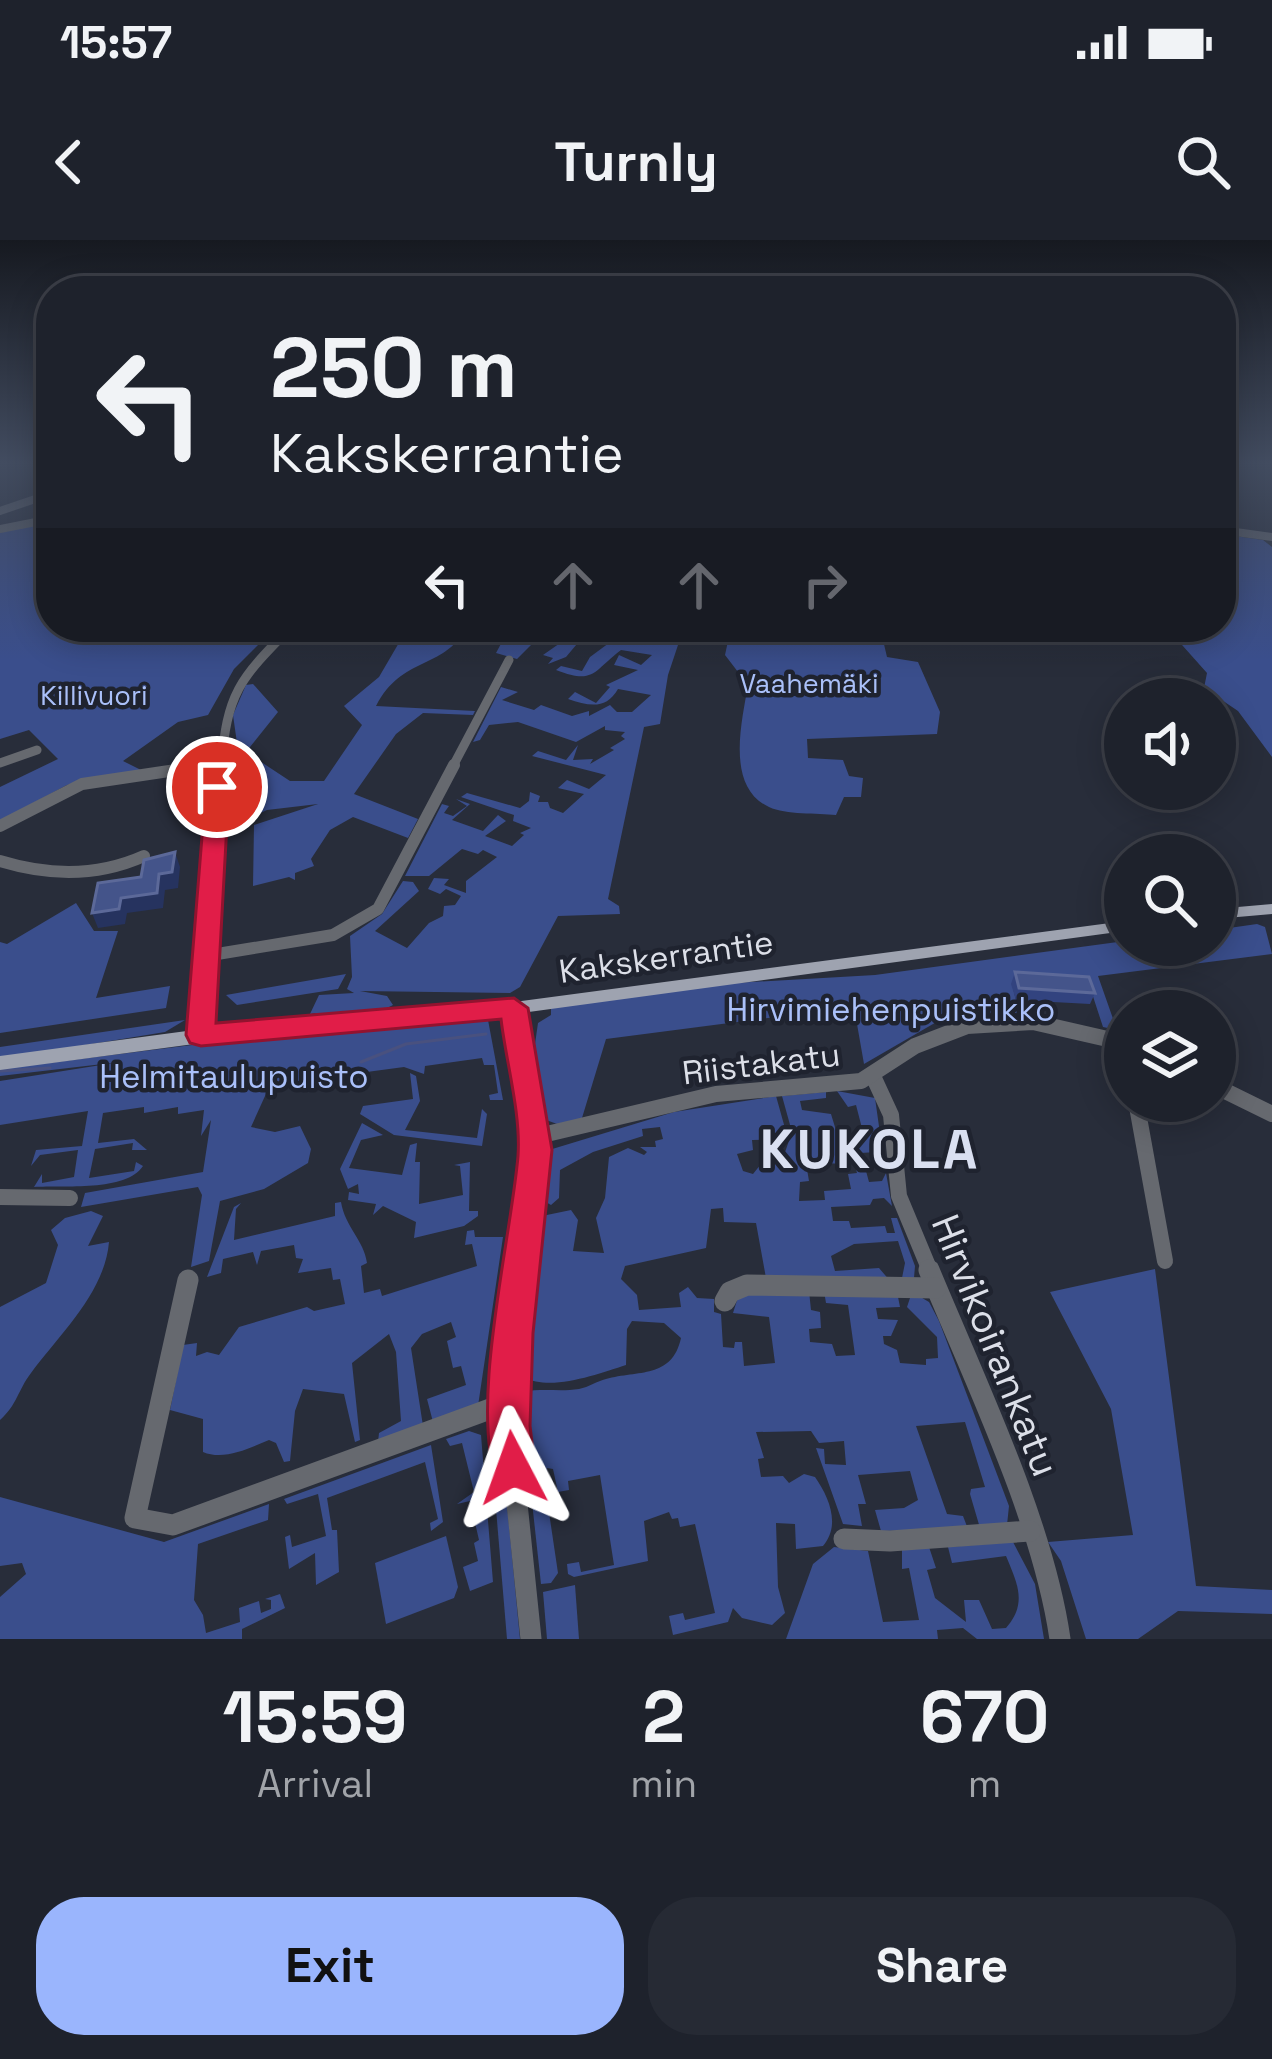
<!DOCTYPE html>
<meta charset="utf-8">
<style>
:root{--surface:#1e222c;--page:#262a34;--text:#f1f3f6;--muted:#a1a4a9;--line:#3c3f48;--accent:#9ab5fd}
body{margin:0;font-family:"Space Grotesk",sans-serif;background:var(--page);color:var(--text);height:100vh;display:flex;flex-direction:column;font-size:45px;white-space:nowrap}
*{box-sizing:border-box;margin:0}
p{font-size:39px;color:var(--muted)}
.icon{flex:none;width:66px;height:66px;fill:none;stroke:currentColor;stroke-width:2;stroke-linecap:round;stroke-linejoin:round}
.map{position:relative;height:1399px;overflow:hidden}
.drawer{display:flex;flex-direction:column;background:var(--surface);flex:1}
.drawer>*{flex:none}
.guide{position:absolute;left:36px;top:36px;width:1200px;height:366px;border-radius:48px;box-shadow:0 6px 30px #0003,0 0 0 3px var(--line);background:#1e222c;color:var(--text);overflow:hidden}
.fabs{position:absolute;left:1104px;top:438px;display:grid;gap:24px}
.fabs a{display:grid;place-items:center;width:132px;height:132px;border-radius:50%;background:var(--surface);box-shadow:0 6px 30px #0003,0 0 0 3px var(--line);font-size:60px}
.pin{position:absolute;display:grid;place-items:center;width:102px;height:102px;color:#fff;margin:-51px;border:6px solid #fff;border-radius:50%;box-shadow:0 3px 12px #0007}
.me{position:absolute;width:132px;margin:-66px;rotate:356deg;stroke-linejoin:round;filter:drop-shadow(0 0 9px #0008)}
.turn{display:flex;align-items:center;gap:42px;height:252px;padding:0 36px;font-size:54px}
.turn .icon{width:156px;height:156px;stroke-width:2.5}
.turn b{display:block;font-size:84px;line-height:102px}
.lanes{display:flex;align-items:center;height:114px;padding:0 36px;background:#0003;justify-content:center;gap:60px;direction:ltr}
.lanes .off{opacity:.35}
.eta{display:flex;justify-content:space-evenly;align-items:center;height:204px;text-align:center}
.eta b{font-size:72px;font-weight:700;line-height:84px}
.cta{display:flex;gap:24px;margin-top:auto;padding:24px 36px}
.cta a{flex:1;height:138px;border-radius:48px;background:var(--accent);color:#111;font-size:48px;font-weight:700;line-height:138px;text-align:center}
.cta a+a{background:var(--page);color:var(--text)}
.status{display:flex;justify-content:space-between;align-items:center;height:84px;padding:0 60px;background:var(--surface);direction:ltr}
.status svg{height:33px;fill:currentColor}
header{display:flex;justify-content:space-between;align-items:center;height:156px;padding:0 36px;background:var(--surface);font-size:54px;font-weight:700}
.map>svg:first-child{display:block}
</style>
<div class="status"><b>15:57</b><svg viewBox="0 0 49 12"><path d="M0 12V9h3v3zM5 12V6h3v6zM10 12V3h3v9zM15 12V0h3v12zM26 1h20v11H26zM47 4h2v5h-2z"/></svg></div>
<header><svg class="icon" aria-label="back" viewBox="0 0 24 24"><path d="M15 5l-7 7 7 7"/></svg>Turnly<svg class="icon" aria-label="search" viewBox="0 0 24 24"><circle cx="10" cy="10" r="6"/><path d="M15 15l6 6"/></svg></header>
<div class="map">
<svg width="1272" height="1399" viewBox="0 0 1272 1399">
<rect width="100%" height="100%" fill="#282d3a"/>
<!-- green -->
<g fill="#3a4e8c">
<polygon points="40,284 51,293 51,387 174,387 228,396 276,387 234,429 208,475 178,482 123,521 141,530 67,545 0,581 0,547 58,519 29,490 0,499 0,292"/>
<polygon points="1221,294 1263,300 1272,307 1272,517 1238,471 1204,448 1207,433 1166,387 1221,387"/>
<path d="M298 387H468C440 432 403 415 376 466L475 471 473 475 423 473 396 494 354 554 418 579 408 598 353 577 330 590 311 619 314 626 295 633V640L289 637 253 646 254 585 318 564 267 570 224 590 229 523 237 503 233 475 246 445 253 444 278 472 246 512 290 541H324L362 485 344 466 379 437 400 401 281 404Z"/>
<path d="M510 387H684L668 435 660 484 644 487 608 659 619 666 620 674 558 676 520 747 510 753 360 751 387 756 393 765 379 772 310 779 316 773 310 774 319 755 354 753 347 749 352 737 350 696 382 674 403 641 413 642 419 651 375 691 407 708 429 683 443 676 444 666 455 665 461 656 446 649 440 654 428 649 434 638 449 639 444 645 466 653V641L497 617 483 610 478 614 462 609 429 636H405L442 564 449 566 444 573 453 576 467 566 456 559 470 564 452 580 483 591 498 575 506 581 485 596 512 606 524 595 520 593 531 588 513 581 514 575 461 557 467 553 520 568 529 561 530 552 540 556 538 562H548L550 568 563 573 584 554 558 548 567 540 589 549 606 535 532 516 538 511 566 520 578 505 573 520 593 519 590 524 614 510 610 508 625 499 621 496 625 492 605 490V486L576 502 518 482 489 485 480 500 473 502 501 447 518 452 502 460 534 470 541 465 572 476 589 471V476L610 465 617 472H632L651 455 618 449C606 470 589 466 568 459L575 452 596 463 610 447 606 445 638 430 614 425 619 415 641 425 652 415 621 410C593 431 595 445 556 430L561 426 582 431 590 417 609 403 582 398 566 417 548 424 553 418 543 415 573 394 547 389 517 419 496 413Z"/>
<path d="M731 387H902L904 396 883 400 887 417 918 422 940 472 937 494 807 499 808 518 843 520 849 536 863 538 861 557H844L836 575C817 573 786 575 769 567 725 547 742 481 748 445L725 415Z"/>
<polygon points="76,663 94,691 118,691 96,758 170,746 166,768 0,793 0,702 7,704"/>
<polygon points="1257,684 1265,687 1272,714 1098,736 1117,790 1103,787 1087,738 1013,748 1019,773 952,773 864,824 854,767 606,799 582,878 560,885 546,880 535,804 538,783 551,775 551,768 734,743 875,735 1125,701 1215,705 1215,690"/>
<polygon points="346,734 338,749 237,765 226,755"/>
<polygon points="185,780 165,792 0,819 0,807"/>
<path d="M482 780H488L503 860H490L489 855 498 853 494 825H484L482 818 425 826 424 834 404 827 270 845 251 887 275 892 300 886 311 909 308 923 264 949 220 961 209 1021 191 1027 202 955 198 947 81 967 85 953 203 932 211 880 201 896 204 870 178 874V867L144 873V867L103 873 98 903 134 899 147 910H132L133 903 95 909 89 938 134 931 136 922 143 926C126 952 63 945 34 947L42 934V943L74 937 78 910 40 915 31 926 36 910 82 906 88 871 0 885V841L120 822 0 836V829L297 792Z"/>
<polygon points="410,833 416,836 420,861 405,890 477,898 482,869 487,874 482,906 394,895 360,874 363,866 413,859"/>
<path d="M837 851 875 858 884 922 879 923 877 912 860 913 862 924 806 923 809 941 800 942 799 961 825 960 824 951 851 949 848 934 857 933 856 929 866 931 869 942 882 941 886 933 892 966 884 958 873 959 870 965 831 967 833 981H849L851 988 885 986 887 993H895L891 978H897L915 1026 914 1038H902L905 1023 898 1001 854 1004 831 1016 835 1031 879 1028 891 1042 766 1038 756 983 724 982 723 968 711 969 706 1008 625 1026 621 1039 637 1055 639 1070 681 1067 679 1053 688 1047 697 1058 714 1059V1072L721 1074 723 1107 734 1108 735 1102H742L744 1126 775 1123 769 1077 733 1073 739 1054 809 1051 811 1070 820 1072 821 1088 809 1089 810 1102 832 1104 836 1116 855 1115 848 1065 826 1063 824 1051 897 1052 900 1067 876 1068 878 1079 898 1080 891 1096H883L884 1104 897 1110 900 1123 926 1125V1119L938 1118 937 1097 907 1067 912 1052 929 1062 939 1081 1009 1266 1007 1285 980 1288 970 1254 971 1249 985 1247 965 1182 916 1186 947 1274 963 1276 968 1289 881 1291 875 1270 904 1268 918 1260 910 1231 858 1235 866 1264H858L862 1286 843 1284 816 1208 824 1209 825 1224 846 1225 844 1201 819 1203 811 1191 756 1192 764 1218 758 1219 761 1237 783 1236 789 1243 804 1234 815 1237C829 1257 841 1285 823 1306L796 1309 795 1284 776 1283 778 1347 785 1373 772 1385 742 1378 733 1368 728 1382 673 1395 669 1376 683 1373 685 1380 715 1373 695 1284 680 1287 678 1278 672 1279 669 1272 644 1281 648 1321 574 1337 568 1334 567 1324 579 1322 581 1332 614 1325 600 1235 568 1241 569 1250 558 1252 553 1229 547 1228 548 1251 531 1256 523 1152C542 1148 561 1152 579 1149 589 1147 597 1141 606 1139 638 1130 672 1139 681 1098L664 1083 632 1081 627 1089 626 1125C598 1134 550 1152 524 1137L542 976 571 970 578 980 573 1011 604 1013 596 978 605 958 609 917 628 908 644 915 647 912 640 907H656L655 901 663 899 660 887 642 889 643 896 593 912 560 930 559 958 551 965 544 961 549 910 674 872 776 856 788 899 752 900 753 910 737 914 743 931 753 934 769 914 783 918 792 892 782 856 826 852V858L800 861 802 870 831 874 838 897 864 896 856 865 848 867Z"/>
<polygon points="362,883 383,895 361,900 349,928 402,935 410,905 417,903 415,922 420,922 419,964 463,955 460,926 454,925 470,922 469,971 478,971 478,976 464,986 414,998 416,982 383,966 373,975 376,964 348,960 349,952 359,954 358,944 348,949 340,929"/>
<polygon points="524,956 499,1145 487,1158 516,957"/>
<path d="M341 962C345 987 364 1000 367 1023L361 1026 364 1053 380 1049 382 1056 477 1026 472 1004 465 1005 467 991 474 990 475 997H503L478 1166 433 1182 427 1159 466 1145 461 1126 453 1128 447 1101 456 1097 451 1082 422 1094 411 1108 423 1186 378 1202 379 1193 401 1181 396 1112 389 1094 352 1123 360 1200 355 1202 344 1154 303 1149 295 1171 290 1221 284 1222 276 1203 269 1200C250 1208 224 1221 203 1212V1179L170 1170 183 1105 197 1103 196 1116 207 1112 219 1115 239 1087 307 1067 314 1071 345 1064 340 1039 333 1040 331 1028 298 1033 303 1019 296 1018 294 1005 261 1011 257 1025 253 1012 223 1019 221 1033 207 1037 234 967 241 963 236 969 234 1000 335 976V963Z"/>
<path d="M91 971 103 976 88 1006 109 1002C105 1052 60 1094 31 1133 18 1150 17 1165 0 1180V1067L46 1043 58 1005 51 990 65 978Z"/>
<polygon points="1155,1029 1196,1346 1272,1350 1272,1374 1178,1371 1138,1399 1086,1399 1061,1321 1048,1302 1133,1295 1111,1169 1050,1052"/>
<polygon points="469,1191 481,1195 493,1342 470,1351 463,1327 478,1321 474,1303 479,1300 470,1261 457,1264 474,1252 462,1203 450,1206 446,1199"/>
<polygon points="499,1195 501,1202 520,1399 507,1399 490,1198"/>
<polygon points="431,1205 443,1282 431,1291 430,1283 438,1279 425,1222 327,1258 332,1290 337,1290 339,1332 316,1345 315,1313 289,1329 285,1297 290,1295 292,1307 326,1296 318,1254 287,1264 284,1259"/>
<polygon points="0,1257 164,1302 269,1264 268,1280 198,1304 194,1360 203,1375 206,1393 240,1382 239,1368 259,1361 261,1373 271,1369 271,1360 265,1359 280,1354 285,1368 242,1389 242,1399 0,1399 0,1357 26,1334 22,1323 0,1326"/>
<polygon points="547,1259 558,1333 551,1343 541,1344 532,1262"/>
<polygon points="446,1296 458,1347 454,1358 386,1384 375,1323"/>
<path d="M1013 1302 1035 1344 1044 1399H977L963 1388 937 1390 938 1399H786L813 1324 834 1307 868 1311 883 1382 919 1380 909 1328 902 1329V1308L929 1307 936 1328 927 1330 935 1358 966 1382 964 1360H979L992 1389 1006 1388C1028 1363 1017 1343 1006 1316L952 1323 948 1307Z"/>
<polygon points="575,1345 579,1399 547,1399 543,1352"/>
</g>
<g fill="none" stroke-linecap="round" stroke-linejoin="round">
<!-- stream -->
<g stroke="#49517f" stroke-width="3">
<polyline points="361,822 406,804 486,794"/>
<polyline points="0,831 50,828"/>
</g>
<!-- minor-far4 -->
<g stroke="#66696f" stroke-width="8">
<polyline points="0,271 44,256"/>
<polyline points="0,289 51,279"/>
<polyline points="1221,290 1272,297"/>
</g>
<!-- minor-far3 -->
<g stroke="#66696f" stroke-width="9">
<polyline points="0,523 37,510"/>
<polyline points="189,528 219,524"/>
<path d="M221 528C227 452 239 440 291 387"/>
<polyline points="452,528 509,420"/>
</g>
<!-- minor-far2 -->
<g stroke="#66696f" stroke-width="12">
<polyline points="0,586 82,544 209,525"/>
<path d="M0 621C49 636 97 637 144 616"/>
<polyline points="205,716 333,695 378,669 454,525"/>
<polyline points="204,748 221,525"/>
</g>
<!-- minor-far1 -->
<g stroke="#66696f" stroke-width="16">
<polyline points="514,768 535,910 520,1033"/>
<polyline points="201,795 205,745"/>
<polyline points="873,836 891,875 899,956 931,1033"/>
<polyline points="1215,846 1272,874"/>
<polyline points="1136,861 1165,1021"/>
<polyline points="534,897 716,854 861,841 915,806 967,786 1033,782 1125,803"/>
<polyline points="0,957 70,958"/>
</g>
<!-- minor -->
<g stroke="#66696f" stroke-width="21">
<polyline points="521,1030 509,1186 531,1399"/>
<path d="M929 1030C975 1141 1043 1281 1060 1399"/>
<polyline points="188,1040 135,1278 173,1285 509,1162"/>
<polyline points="725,1061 730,1052 747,1045 936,1048"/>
<polyline points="844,1299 890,1301 1030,1291"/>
</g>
<!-- major -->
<g fill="#9ea3b0" fill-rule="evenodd">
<polygon points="1272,664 1272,674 1215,679 1215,669"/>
<polygon points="1125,681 1125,691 514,774 239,798 0,830 0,816 239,784 514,762"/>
</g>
</g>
<!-- wall -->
<polygon fill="#32437f" points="1015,732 1095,753 1090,764 1016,760 1011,744"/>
<!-- shaded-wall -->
<polygon fill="#26335f" points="175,612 180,627 178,648 165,650 163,668 127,673 125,684 98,688 92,673 121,658"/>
<!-- building -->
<g fill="#44548a" stroke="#5c6999" stroke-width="3">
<polygon points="175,612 172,632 159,634 157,653 121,658 119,669 92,673 98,643 141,637 144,620"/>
<polygon points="1015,732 1089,737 1095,753 1019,748"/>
</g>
<!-- sky -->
<linearGradient id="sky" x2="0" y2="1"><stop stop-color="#161920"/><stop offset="0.53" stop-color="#424c60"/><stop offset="1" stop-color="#424c60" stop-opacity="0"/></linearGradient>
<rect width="1272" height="421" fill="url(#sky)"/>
<!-- route -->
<path fill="#e11d48" stroke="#92132f" stroke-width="3" d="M217 540 229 547 216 783 514 758 528 768 552 910 533 1093 530 1186 535 1228 528 1243 513 1250 498 1243C468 1170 511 999 518 916 521 873 506 822 501 779L201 806 190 803 186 795 206 547Z"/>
<g text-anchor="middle" stroke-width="9" stroke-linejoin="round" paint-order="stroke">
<!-- far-park labels -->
<g font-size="27" fill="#aac0f9" stroke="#1f232f">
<text x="809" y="453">Vaahemäki</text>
<text x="94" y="465">Killivuori</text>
</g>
<!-- street labels -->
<g font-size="33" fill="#dcdfe8" stroke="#1f232f">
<text transform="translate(666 716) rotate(-8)" y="12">Kakskerrantie</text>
<text transform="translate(761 823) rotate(-7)" y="12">Riistakatu</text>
</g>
<!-- park labels -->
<g font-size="33" fill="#aac0f9" stroke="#1f232f">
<text x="891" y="781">Hirvimiehenpuistikko</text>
<text x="234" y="848">Helmitaulupuisto</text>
</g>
<!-- near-street labels -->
<g font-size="39" fill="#dcdfe8" stroke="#1f232f">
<text transform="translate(996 1105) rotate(68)" y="14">Hirvikoirankatu</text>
</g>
<!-- near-district labels -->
<g font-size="54" font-weight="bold" letter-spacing="3" fill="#dae0f1" stroke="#1f232f">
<text x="870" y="928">KUKOLA</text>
</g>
</g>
</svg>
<div class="fabs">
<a><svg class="icon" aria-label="sound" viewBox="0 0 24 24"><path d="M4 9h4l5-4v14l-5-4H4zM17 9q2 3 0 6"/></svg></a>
<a><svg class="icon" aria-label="search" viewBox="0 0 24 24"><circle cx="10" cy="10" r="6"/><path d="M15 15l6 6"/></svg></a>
<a><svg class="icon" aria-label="layers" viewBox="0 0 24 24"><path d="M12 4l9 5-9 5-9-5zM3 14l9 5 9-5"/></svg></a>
</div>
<div class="pin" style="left:217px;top:547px;background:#d93025"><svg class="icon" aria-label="arrive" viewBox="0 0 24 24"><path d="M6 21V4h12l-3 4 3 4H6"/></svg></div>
<svg class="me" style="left:513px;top:1228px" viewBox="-20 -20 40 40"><path d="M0-17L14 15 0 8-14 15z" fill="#e11d48" stroke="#fff" stroke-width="4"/></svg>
<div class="guide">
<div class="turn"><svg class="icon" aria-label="left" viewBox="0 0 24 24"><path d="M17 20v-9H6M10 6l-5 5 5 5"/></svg><div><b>250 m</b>Kakskerrantie</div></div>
<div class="lanes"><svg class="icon" aria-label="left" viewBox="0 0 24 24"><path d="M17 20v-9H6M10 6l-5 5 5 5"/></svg><svg class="icon off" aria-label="ahead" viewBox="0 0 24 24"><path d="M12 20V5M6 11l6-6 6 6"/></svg><svg class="icon off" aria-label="ahead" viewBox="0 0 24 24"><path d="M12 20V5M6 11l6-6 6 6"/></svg><svg class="icon off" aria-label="right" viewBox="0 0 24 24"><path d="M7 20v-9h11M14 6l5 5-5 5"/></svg></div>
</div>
</div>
<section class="drawer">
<div class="eta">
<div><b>15:59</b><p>Arrival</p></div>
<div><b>2</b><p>min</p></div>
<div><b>670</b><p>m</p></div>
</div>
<div class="cta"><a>Exit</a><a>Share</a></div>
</section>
